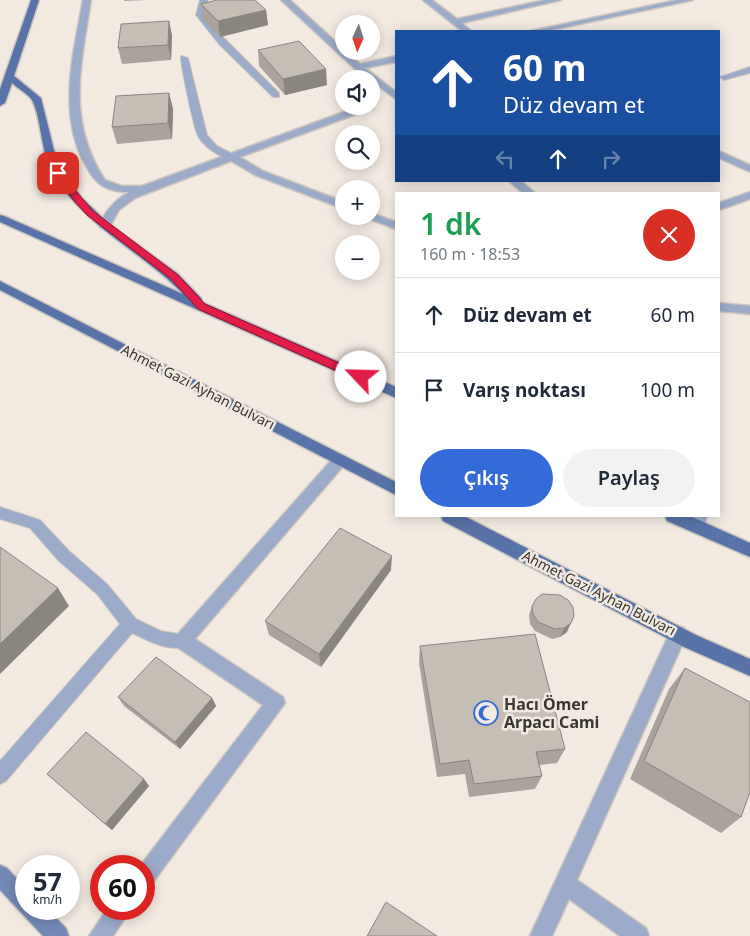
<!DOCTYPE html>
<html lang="tr">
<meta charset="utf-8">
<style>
:root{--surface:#fff;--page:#f2f2f3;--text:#1f2937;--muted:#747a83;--line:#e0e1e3;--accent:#356ad9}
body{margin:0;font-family:"Noto Sans",sans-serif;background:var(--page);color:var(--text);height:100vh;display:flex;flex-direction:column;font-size:19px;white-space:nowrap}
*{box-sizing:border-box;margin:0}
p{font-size:16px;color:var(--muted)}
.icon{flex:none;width:28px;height:28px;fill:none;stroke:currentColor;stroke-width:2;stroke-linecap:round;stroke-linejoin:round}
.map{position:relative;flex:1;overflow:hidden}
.panel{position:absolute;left:395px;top:192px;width:325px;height:325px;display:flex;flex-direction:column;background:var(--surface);border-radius:0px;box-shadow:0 2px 12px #0003}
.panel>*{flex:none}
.top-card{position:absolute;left:395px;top:30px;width:325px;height:152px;border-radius:0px;box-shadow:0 2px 12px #0003;background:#1a4fa0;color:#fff;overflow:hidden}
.needle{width:32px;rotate:183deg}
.buttons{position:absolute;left:335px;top:15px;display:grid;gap:10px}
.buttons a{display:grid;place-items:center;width:45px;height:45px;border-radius:50%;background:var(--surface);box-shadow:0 2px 12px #0003;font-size:25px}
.speed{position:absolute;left:15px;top:855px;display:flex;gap:10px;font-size:25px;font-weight:700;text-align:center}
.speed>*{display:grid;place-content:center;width:65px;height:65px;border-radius:50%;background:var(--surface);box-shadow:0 2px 12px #0003;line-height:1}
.speed small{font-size:12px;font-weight:400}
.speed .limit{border:8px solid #d22;background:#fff;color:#111}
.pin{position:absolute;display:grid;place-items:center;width:42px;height:42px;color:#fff;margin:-21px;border-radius:10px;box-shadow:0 2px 8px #0006}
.me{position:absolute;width:55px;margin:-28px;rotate:294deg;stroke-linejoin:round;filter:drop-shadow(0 0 4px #0008)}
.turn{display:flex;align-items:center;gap:18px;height:105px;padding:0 25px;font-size:22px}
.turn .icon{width:65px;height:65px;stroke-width:2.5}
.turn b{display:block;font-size:35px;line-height:42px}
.lanes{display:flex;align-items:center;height:48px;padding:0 25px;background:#0003;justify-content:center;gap:25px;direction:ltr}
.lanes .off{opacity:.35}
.round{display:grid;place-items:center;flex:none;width:52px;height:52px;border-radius:26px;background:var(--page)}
.headline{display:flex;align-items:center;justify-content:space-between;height:85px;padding:0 25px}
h1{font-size:30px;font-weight:600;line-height:38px;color:#1e9e55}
.button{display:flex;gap:10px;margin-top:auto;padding:10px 25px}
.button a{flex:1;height:58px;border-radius:30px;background:var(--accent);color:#fff;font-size:20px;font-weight:600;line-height:58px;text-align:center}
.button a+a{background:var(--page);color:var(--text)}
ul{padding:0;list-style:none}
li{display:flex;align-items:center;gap:15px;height:75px;padding:0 25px;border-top:1px solid var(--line)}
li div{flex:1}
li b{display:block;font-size:19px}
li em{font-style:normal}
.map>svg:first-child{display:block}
</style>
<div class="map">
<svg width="750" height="936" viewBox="0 0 750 936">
<rect width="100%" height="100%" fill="#f2eae1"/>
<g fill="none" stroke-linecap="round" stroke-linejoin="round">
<!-- lane casing -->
<g stroke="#cdc6be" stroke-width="2">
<g id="lane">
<polygon points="200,0 208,0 204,11 207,21 279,93 279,97 273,97 219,44 196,15"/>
<path d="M181 56 188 58 207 135 217 146 233 154V158C222 160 204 147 198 136 194 128 180 63 181 56Z"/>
<polygon points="750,67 750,73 724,80 720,77"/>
<path d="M0 507 40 520 69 551 107 584 136 619 161 631 189 636 191 641 189 646C170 653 149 641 132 633L6 781 0 784V761L120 624 97 594 59 561 30 528 0 519Z"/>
<polygon points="693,516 707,516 703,531 698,533 693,531 691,527"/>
</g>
</g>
<!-- street casing -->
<g stroke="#cdc6be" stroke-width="3">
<g id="street">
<path d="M83 0H91C81 66 66 120 105 180L122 186H142L360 106H371V103L373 104V108L240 157 263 171 344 202V209L255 175 231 161 135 198 119 210 109 228H101L99 226C105 211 115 200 129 192 107 192 96 185 86 166 57 116 73 54 83 0Z"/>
<polygon points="281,0 290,0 360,64 396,56 396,62 365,68 396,92 396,99 355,69"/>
<polygon points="423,0 432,0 457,19 545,0 561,0 462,23 471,31 462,31"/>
<polygon points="677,0 693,0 547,31 531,31"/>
<polygon points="719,151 750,165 750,172 719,158"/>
<polygon points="509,181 521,181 536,194 524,194"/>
<polygon points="750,192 750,199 719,210 719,203"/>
<polygon points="371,213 396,222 396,229 367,218 366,216 371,216"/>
<polygon points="719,303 750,306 750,314 719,311"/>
<polygon points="340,454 345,456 347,460 345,464 195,639 283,697 285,703 151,885 144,888 144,866 140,866 263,705 177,647 174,641 177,635 335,456"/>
<polygon points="678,626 684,628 687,634 577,880 646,928 649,936 620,936 569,899 552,936 530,936 672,628"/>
<polygon points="107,909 131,909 113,936 89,936"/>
</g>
</g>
<!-- secondary casing -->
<g stroke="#cdc6be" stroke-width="3">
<polygon id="secondary" points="0,865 7,868 26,888 26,909 47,909 66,928 69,936 43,936 0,890"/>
</g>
<!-- primary casing -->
<g stroke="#cdc6be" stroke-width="3">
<g id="primary">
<path d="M31 0H39L14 76 41 98 56 158 63 173 82 198 109 224 178 274 201 298 202 302 396 387V398L0 222V215L4 216 183 294C142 251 84 227 53 173 40 151 42 120 32 100 28 94 17 88 12 83L5 103 0 106V89Z"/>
<polygon points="0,281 396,482 396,495 0,290"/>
<polygon points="441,516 464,516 696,635 750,659 750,676 684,647 443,521"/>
<polygon points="665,516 690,516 750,543 750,557 667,521"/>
</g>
</g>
<!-- lane -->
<use href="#lane" fill="#9babc9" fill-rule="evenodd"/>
<!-- street -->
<use href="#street" fill="#9babc9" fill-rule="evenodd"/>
<!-- secondary -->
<use href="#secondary" fill="#738ab6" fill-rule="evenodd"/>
<!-- primary -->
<use href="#primary" fill="#5773a8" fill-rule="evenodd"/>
</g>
<!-- wall -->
<g fill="#a9a39c">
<polygon points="124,0 147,0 124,1"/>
<polygon points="201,4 266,10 268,25 220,37 203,19"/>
<polygon points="169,21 172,36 171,60 122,64 118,48"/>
<polygon points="258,50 327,85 285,95 259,66"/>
<polygon points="169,93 173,109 172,139 117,144 112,127"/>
<polygon points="391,570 321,667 269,635 265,621"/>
<polygon points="542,594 567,632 560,637 552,639 535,631 530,624 529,615 532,606"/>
<polygon points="420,646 565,749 557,763 539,765 542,776 535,789 469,797 465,774 437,777 419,663"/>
<polygon points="685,668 741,817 721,833 630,779 669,689"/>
<polygon points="118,697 212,698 216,706 180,749 124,706"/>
<polygon points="47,774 144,779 149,786 112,830"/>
</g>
<!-- shaded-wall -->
<g fill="#8a857f">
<polygon points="266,10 268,25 220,37 218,21"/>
<polygon points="169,21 172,36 171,60 168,45"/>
<polygon points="326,69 327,85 285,95 283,79"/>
<polygon points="169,93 173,109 172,139 168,123"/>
<polygon points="392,556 391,570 321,667 319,654"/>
<polygon points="58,588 69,606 0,674 0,644"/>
<polygon points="571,623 567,632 560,637 564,628"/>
<polygon points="212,698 216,706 180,749 175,742"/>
<polygon points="144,779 149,786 112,830 105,824"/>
</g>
<!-- building -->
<g fill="#c5beb5" stroke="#8a857f">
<polygon points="217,0 255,0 266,10 218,21 201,4"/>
<polygon points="169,21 168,45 118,48 121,24"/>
<polygon points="299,41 326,69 283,79 258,50"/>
<polygon points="169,93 168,123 112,127 116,96"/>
<polygon points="340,528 392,556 319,654 265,621"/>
<polygon points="0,547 58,588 0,644"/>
<polygon points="542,594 560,595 568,600 573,607 574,616 571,623 564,628 555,629 538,622 533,614 532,606 536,599"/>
<polygon points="535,634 565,749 536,752 542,776 474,784 469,760 440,764 420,646"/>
<polygon points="156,657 212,698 175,742 118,697"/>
<polygon points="685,668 750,702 750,792 741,817 644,761"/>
<polygon points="86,732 144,779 105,824 47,774"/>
<polygon points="386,902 437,936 367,936"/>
</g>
<!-- route -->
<polygon fill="#e11d48" stroke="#92132f" points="58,170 93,211 178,275 205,304 364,374 364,380 357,380 198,309 171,279 87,215 75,202 54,173"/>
<!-- icons -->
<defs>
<g id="mosque-ring" transform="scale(1.25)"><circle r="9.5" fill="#f2eae1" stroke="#356ad9" stroke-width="1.5"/><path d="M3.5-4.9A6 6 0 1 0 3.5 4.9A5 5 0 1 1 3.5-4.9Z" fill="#356ad9"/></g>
</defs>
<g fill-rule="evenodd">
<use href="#mosque-ring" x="486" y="713"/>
</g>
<g text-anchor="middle" stroke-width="5" stroke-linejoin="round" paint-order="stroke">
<!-- street labels -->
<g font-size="14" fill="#393633" stroke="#f2eae1">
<text transform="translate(198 387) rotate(27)" y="5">Ahmet Gazi Ayhan Bulvarı</text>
<text transform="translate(599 593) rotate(27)" y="5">Ahmet Gazi Ayhan Bulvarı</text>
</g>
<!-- near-poi labels -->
<g font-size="16" font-weight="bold" fill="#393633" stroke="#f2eae1" text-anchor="start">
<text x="504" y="710">Hacı Ömer<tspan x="504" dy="18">Arpacı Cami</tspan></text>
</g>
</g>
</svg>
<div class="buttons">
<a><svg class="needle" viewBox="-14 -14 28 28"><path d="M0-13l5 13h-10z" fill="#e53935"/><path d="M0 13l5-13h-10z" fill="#747a83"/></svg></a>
<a><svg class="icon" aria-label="sound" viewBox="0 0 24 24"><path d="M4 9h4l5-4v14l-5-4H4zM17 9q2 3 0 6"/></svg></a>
<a><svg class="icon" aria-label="search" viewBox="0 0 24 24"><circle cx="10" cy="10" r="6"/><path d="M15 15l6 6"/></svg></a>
<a>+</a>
<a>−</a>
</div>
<div class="speed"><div>57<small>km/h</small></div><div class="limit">60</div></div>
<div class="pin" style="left:58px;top:173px;background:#d93025"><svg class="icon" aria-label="arrive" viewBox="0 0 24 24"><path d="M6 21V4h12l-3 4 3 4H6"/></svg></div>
<svg class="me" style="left:361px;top:377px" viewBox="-20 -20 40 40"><circle r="19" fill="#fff"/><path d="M0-13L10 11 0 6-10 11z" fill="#e11d48"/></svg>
<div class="top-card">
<div class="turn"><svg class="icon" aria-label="ahead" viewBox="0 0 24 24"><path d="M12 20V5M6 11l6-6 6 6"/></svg><div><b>60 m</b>Düz devam et</div></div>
<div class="lanes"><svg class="icon off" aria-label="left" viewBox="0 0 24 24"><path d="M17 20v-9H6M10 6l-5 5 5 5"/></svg><svg class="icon" aria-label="ahead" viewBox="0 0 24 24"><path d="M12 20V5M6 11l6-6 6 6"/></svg><svg class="icon off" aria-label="right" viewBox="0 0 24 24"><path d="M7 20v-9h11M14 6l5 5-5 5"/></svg></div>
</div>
<section class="panel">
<div class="headline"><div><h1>1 dk</h1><p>160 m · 18:53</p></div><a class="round" style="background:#d93025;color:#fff"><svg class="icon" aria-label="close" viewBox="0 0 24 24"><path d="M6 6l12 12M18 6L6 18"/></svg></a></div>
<ul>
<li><svg class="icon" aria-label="ahead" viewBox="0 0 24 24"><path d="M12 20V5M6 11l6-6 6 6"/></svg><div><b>Düz devam et</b></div><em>60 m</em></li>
<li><svg class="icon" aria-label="arrive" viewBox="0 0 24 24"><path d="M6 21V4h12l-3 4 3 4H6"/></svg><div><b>Varış noktası</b></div><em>100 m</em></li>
</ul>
<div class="button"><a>Çıkış</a><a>Paylaş</a></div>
</section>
</div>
